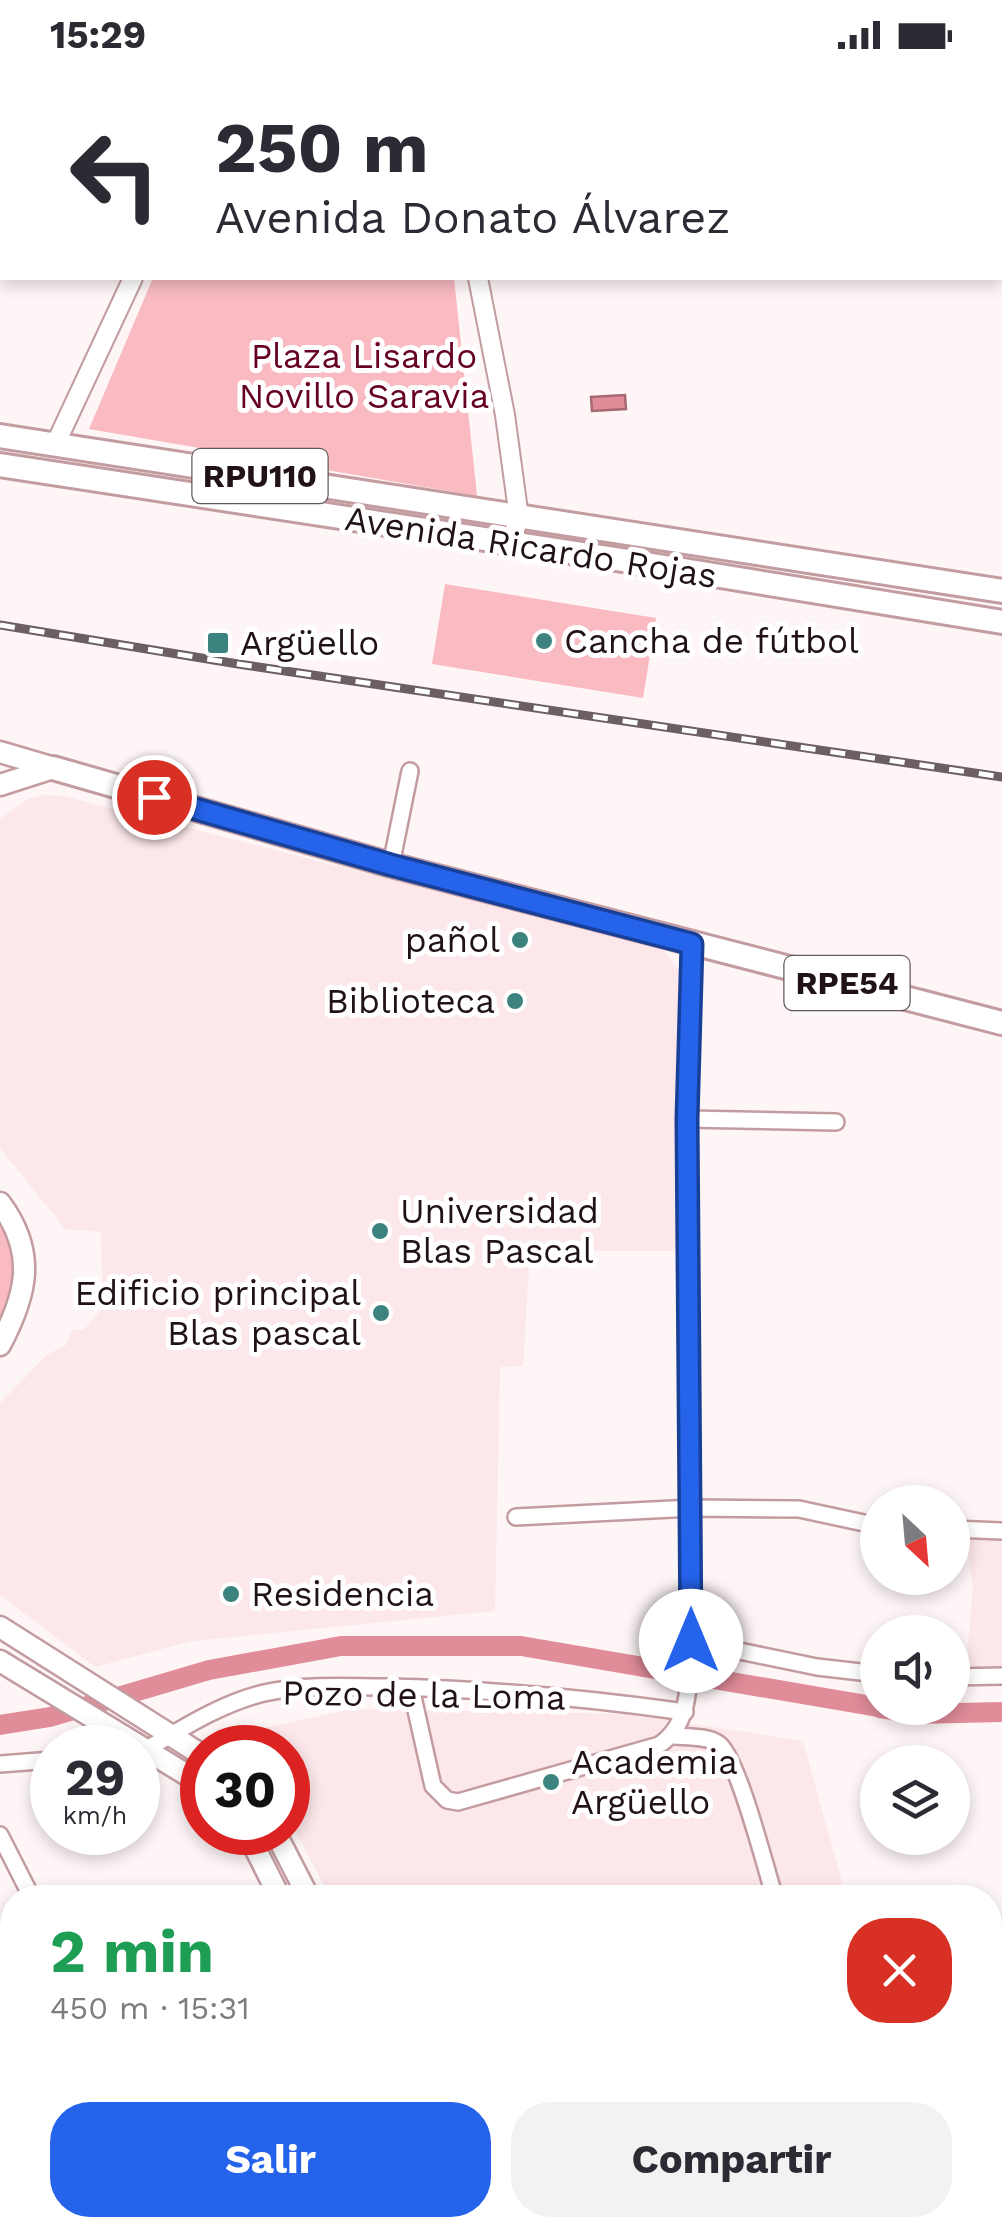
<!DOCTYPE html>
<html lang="es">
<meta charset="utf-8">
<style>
:root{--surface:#fff;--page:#f2f2f3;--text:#2b2b33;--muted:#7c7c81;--accent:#2563eb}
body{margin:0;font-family:"Work Sans",sans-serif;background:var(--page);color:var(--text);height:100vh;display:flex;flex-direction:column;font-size:38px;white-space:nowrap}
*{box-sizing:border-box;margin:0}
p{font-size:32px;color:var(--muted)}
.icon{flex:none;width:55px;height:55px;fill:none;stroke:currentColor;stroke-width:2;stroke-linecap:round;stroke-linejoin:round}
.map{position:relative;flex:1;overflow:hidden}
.panel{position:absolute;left:0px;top:1815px;width:1002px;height:352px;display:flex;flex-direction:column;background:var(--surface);border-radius:40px 40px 0 0;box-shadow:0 5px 15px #0003}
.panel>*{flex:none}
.hud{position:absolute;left:0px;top:0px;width:1002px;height:210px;box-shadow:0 5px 15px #0003;background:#fff;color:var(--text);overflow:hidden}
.needle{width:65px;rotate:154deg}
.controls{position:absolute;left:860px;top:1415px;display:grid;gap:20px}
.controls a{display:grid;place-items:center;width:110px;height:110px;border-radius:50%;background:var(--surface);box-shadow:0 5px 15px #0003;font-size:50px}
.speed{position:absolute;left:30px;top:1655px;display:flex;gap:20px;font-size:50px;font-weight:700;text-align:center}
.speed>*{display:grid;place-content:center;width:130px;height:130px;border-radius:50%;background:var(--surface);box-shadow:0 5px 15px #0003;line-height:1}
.speed small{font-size:25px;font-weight:400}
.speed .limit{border:15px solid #d22;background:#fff;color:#111}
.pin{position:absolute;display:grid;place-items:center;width:85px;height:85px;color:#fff;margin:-42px;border:5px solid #fff;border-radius:50%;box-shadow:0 2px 10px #0007}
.me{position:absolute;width:110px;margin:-55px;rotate:0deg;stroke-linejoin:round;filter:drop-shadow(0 0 8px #0008)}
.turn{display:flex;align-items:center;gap:35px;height:210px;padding:0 50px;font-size:45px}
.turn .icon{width:130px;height:130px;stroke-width:2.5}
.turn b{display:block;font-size:70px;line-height:85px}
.round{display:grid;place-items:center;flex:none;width:105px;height:105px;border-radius:40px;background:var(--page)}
.head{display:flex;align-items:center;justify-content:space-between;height:170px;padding:0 50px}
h1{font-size:60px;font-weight:700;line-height:75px;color:#1e9e55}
.button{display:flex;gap:20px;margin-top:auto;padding:20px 50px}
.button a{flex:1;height:115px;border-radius:40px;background:var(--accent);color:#fff;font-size:40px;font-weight:700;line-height:115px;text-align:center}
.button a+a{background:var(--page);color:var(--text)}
.status{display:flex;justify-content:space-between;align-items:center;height:70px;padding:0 50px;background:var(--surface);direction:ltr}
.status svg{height:28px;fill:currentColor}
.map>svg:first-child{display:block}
</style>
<div class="status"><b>15:29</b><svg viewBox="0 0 49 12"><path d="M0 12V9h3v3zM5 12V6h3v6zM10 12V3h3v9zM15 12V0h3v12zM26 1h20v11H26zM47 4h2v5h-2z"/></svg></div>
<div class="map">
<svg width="1002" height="2167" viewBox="0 0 1002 2167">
<rect width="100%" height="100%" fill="#fef5f6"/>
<!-- built -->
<g fill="#fce7ea">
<polygon points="43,725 63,726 663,879 679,901 676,1181 530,1181 523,1296 500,1297 495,1541 192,1571 95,1597 0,1525 0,1333 48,1284 65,1276 72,1260 84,1260 103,1237 101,1162 65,1159 0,1078 0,749 28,729"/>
<polygon points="966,1466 1002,1469 1002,1597 966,1597 973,1518"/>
<polygon points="352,1639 628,1644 803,1671 846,1827 330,1827 288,1746 288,1678 252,1678 264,1658"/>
</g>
<!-- green -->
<g fill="#fabac2">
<polygon points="153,208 454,208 477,426 89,359"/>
<polygon points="445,514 656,548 643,628 432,594"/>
<path d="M0 1146C23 1183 12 1222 0 1261Z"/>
</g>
<!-- water -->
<polygon fill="#e08c99" stroke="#a76871" stroke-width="2.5" points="625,325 626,339 592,341 591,327"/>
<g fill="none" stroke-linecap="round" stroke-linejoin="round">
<!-- canal -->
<g stroke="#e08c99" stroke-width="20">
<polyline points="879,1638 916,1644 1002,1642"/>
<polyline points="0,1655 50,1647 209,1600 341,1576 521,1576 878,1637"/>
</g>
<!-- minor casing -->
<g stroke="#c39ca1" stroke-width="20">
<g id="minor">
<polyline points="220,0 221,2"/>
<polyline points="0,33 2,34"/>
<polyline points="1000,83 1002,82"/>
<polyline points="391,795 410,701"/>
<polyline points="687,1049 836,1052"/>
<polyline points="516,1447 692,1438 799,1439 878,1456"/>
<polyline points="952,1459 1002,1461"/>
<polyline points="691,1571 817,1597 878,1604"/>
<polyline points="952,1607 1002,1606"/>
<path d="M411 1618 433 1716 447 1730 458 1732 659 1675C693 1653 688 1608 691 1571L687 1049 691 873"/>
<path d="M674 1666C688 1667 708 1666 719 1674 738 1688 766 1800 775 1828"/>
<path d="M138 1681 147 1679C183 1658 222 1633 264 1623 304 1614 346 1617 387 1617 487 1619 586 1628 685 1642"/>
<polyline points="0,1694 52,1690"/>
<polyline points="0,1765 32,1828"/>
<polyline points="0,2033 12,2027"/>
<polyline points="193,2155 199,2167"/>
<polyline points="408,2155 411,2167"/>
<polyline points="724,2155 728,2167"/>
<polyline points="316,2167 360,2155"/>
</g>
</g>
<!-- tertiary casing -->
<g stroke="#c39ca1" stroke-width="22">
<g id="tertiary">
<polyline points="513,2 515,0"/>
<polyline points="478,208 505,345 519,448 511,472"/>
<polyline points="55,375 133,208"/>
</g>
</g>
<!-- secondary casing -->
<g stroke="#c39ca1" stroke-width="25">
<g id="secondary">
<polyline points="0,682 51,697"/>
<polyline points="0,715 53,698"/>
<path d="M0 1133C37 1183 27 1224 0 1275"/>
<polyline points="0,1557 202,1685"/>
<polyline points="0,1591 202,1714"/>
<polyline points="247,1762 280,1828"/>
<polyline points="275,1762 309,1828"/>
<polyline points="990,1940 1002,1936"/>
<polyline points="990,1970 1002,1966"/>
</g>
</g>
<!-- primary casing -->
<g stroke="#c39ca1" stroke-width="28">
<g id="primary">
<polyline points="0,366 1002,521"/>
<polyline points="0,395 622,490 1002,552"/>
<polyline points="53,698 391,795 1002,953"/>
</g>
</g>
<!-- minor -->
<use href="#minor" stroke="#fff" stroke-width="15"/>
<!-- tertiary -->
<use href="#tertiary" stroke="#fff" stroke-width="18"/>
<!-- secondary -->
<use href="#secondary" stroke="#fff" stroke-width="20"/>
<!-- primary -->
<use href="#primary" stroke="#fff" stroke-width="22"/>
<!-- rail casing -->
<g stroke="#6b5f61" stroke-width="9">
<polyline id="rail" points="0,555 238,594 1002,707"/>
</g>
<!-- rail -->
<use href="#rail" stroke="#fff" stroke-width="5" stroke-dasharray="15" stroke-linecap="butt"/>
</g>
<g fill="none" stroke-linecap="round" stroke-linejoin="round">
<!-- route casing -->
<g stroke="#184099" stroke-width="25">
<polyline id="route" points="154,727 391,795 692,874 687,1049 691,1571"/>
</g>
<!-- route -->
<use href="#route" stroke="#2563eb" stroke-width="18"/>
</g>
<!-- markers -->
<g fill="#3c837f" stroke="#fff" stroke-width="4">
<circle cx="544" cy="571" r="10"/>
<rect x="206" y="561" width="24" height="24" rx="5"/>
<circle cx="520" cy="870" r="10"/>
<circle cx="515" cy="931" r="10"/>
<circle cx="380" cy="1161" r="10"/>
<circle cx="381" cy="1243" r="10"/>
<circle cx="231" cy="1524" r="10"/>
<circle cx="551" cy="1712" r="10"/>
</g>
<g text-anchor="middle" stroke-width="10" stroke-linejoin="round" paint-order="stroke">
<!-- shield labels -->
<g fill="#fff" stroke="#645a5b" stroke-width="2.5">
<rect x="192.5" y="379" width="135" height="54" rx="8"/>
<rect x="784.5" y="886" width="125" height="54" rx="8"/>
</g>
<g font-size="32" font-weight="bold" fill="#211315">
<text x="260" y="417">RPU110</text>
<text x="847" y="924">RPE54</text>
</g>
<!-- park labels -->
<g font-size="35" fill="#660024" stroke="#fff">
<text x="364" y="298">Plaza Lisardo<tspan x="364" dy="40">Novillo Saravia</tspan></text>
</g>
<!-- street labels -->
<g font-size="35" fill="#211315" stroke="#fff">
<text transform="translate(531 477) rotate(9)" y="12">Avenida Ricardo Rojas</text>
<text transform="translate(424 1625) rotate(1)" y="12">Pozo de la Loma</text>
</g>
<!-- poi labels -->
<g font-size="35" fill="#211315" stroke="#fff" text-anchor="start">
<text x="564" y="583">Cancha de fútbol</text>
<text x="240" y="585">Argüello</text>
<text x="500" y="882" text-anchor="end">pañol</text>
<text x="495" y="943" text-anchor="end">Biblioteca</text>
<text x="400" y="1153">Universidad<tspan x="400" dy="40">Blas Pascal</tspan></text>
<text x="361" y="1235" text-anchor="end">Edificio principal<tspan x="361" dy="40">Blas pascal</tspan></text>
<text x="251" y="1536">Residencia</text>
<text x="571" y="1704">Academia<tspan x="571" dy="40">Argüello</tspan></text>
</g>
</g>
</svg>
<div class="controls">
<a><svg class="needle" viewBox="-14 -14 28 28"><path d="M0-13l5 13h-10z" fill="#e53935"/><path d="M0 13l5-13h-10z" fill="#7c7c81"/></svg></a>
<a><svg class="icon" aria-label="sound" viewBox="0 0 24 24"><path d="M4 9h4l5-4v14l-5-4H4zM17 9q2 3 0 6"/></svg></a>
<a><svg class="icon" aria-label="layers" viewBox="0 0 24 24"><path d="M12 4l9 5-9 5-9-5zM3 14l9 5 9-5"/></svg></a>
</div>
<div class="speed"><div>29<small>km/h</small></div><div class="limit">30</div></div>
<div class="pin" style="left:154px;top:727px;background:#d93025"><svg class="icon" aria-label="arrive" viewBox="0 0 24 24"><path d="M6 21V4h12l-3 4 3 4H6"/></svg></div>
<svg class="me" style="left:691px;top:1571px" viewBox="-20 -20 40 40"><circle r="19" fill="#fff"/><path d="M0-13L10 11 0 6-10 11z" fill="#2563eb"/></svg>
<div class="hud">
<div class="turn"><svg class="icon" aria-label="left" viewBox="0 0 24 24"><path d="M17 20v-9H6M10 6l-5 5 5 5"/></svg><div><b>250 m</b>Avenida Donato Álvarez</div></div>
</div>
<section class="panel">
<div class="head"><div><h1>2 min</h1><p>450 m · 15:31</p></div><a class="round" style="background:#d93025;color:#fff"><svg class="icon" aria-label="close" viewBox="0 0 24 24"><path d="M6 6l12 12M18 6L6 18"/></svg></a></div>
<div class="button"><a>Salir</a><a>Compartir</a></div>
</section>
</div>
